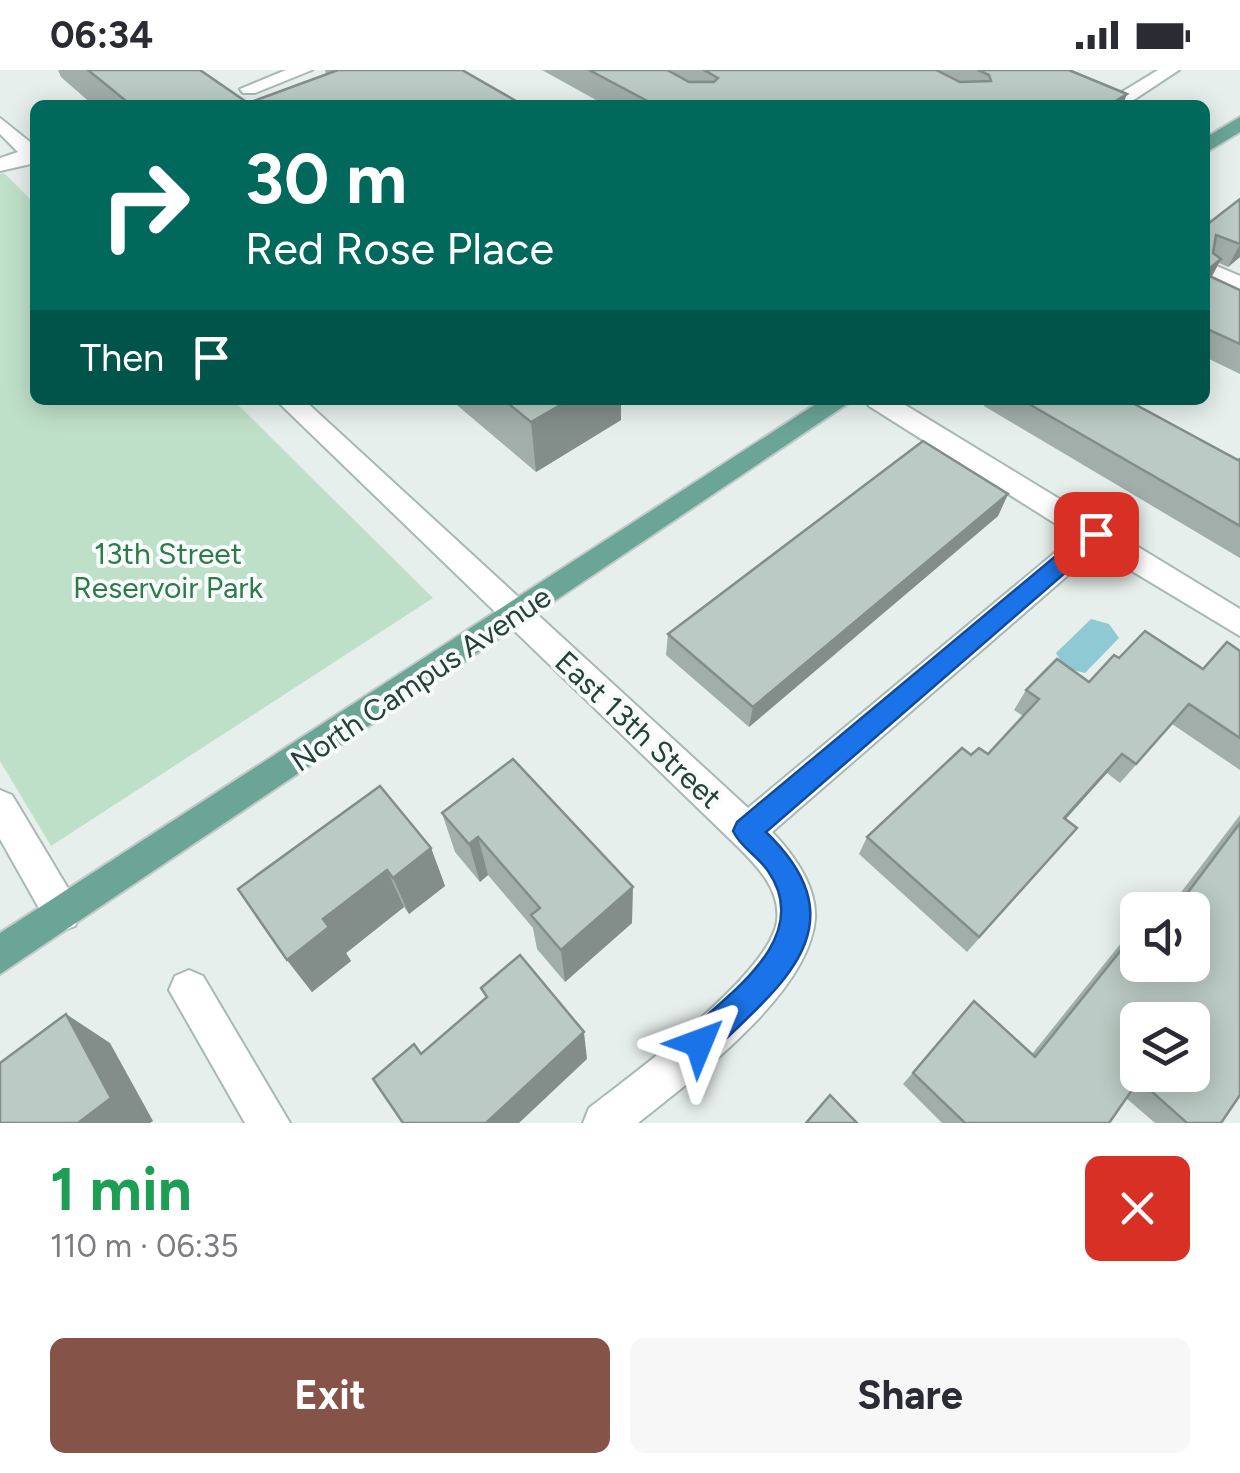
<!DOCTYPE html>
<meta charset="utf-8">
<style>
:root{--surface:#fff;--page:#f7f7f7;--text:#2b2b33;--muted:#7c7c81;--accent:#855347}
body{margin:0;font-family:Figtree,sans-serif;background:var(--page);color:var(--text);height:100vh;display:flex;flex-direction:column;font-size:38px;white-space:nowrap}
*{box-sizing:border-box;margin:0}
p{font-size:32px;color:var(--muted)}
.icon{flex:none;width:55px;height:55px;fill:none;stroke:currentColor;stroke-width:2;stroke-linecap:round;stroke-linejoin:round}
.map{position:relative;height:1053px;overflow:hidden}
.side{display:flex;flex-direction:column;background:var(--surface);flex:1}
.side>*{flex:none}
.banner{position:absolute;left:30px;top:30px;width:1180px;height:305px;border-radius:15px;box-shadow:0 5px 25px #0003;background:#00695c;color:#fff;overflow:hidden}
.buttons{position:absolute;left:1120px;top:822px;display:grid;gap:20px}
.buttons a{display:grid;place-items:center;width:90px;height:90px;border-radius:15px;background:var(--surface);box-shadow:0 5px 25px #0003;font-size:50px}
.pin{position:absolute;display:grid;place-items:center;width:85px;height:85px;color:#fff;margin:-42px;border-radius:20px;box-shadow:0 5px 15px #0006}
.me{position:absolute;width:110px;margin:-55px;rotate:46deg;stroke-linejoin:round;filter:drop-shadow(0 0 8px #0008)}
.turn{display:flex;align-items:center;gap:35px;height:210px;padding:0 50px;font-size:45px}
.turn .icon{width:130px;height:130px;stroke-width:2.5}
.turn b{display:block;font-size:70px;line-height:85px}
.then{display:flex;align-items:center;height:95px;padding:0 50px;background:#0003;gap:20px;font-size:38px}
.round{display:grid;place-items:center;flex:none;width:105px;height:105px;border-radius:15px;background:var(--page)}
.headline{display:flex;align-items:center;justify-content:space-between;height:170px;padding:0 50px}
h1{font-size:60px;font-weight:700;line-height:75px;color:#1e9e55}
.button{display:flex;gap:20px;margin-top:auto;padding:20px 50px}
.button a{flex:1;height:115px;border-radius:15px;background:var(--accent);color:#fff;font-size:40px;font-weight:700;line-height:115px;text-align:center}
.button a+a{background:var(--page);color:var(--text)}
.status{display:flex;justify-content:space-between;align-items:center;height:70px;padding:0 50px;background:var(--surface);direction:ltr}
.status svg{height:28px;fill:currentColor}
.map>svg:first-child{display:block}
</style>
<div class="status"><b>06:34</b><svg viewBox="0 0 49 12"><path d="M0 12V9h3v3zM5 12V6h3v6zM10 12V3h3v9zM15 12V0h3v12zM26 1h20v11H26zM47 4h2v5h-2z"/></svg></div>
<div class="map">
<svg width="1240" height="1053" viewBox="0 0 1240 1053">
<rect width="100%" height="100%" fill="#e6efeb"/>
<!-- green -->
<polygon fill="#bfe0c8" points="4,103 35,134 35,330 233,330 433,528 51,776 0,691 0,104"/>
<!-- water -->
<polygon fill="#8ec9d4" points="1091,549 1109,554 1119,568 1085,603 1065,598 1056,583"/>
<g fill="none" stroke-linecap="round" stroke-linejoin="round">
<!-- minor casing -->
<g stroke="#a8b8b2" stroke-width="4">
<g id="minor">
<polygon points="286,0 312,0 255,23 243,23 240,19"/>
<polygon points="1030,0 1055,0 1117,25 1158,0 1179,0 1126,35 1109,35"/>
<polygon points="0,48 35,76 35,93 0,101 0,88 18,82 0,64"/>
<polygon points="1205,191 1240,206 1240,221 1205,206"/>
<path d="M276 330H304L748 738 1075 466 869 336 865 330H897L1240 539V566L1097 480 772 762C793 784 817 816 815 849 809 924 693 1009 638 1053H583L589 1038C633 1004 770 904 777 851 781 818 755 794 734 773Z"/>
<polygon points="0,720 12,725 75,830 81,843 75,856 62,861 49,856 0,769"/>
<polygon points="189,900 203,906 290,1053 245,1053 169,920 175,906"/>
</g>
</g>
<!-- major casing -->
<g stroke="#c2cac8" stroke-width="4">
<g id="major">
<polygon points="1240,47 1240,62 1205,83 1205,68"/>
<polygon points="822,330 853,330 0,904 0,863"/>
</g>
</g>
<!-- minor -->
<use href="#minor" fill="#fff" fill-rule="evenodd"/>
<!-- major -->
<use href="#major" fill="#6aa596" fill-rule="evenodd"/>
</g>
<!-- wall -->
<g fill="#a1aea9">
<polygon points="58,0 200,0 248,33 326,4 325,0 462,0 523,35 93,35 61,7"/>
<polygon points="542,0 1069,0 1123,35 605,35"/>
<polygon points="1240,129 1240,187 1228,197 1219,193 1211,207 1240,220 1240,304 1205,287 1205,156"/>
<polygon points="451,330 621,330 621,350 536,402"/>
<polygon points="987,330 1127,330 1238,390 1240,389 1240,488 984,336"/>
<polygon points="1008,424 998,446 749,657 666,585 668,564"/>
<polygon points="1240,581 1240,700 1172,654 1120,713 1107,703 1066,749 1077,758 967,882 859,784 867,767 971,685 988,684 1023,646 1014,640 1026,620 1089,612 1119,588 1203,599"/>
<polygon points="442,743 632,853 565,912 537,879 533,858 488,805 480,812 455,782"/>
<polygon points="1240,745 1240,1025 1221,1053 1155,1053 1126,1028 1109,1053 942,1053 903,1014 974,931 1032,984 1138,852 1138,895 1192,840 1148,840 1163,827 1172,834"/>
<polygon points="431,778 445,816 409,844 404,837 346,883 351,891 312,922 287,890 238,819"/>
</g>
<!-- shaded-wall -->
<g fill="#838d89">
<polygon points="1127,24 1123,35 1109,35"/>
<polygon points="1240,174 1240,187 1228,197"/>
<polygon points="1221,189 1209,212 1205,215 1205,202"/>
<polygon points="569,330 621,330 621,350 536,402 531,352"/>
<polygon points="1008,424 998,446 749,657 753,637"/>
<polygon points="1122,684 1107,703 1050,766 1064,748"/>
<polygon points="478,767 488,805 480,812 469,774"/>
<polygon points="431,778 445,816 409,844 393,808"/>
<polygon points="387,800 404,837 346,883 351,891 312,922 287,890 323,849"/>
<polygon points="633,817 632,853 565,912 561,880"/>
<polygon points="66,944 110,973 153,1051 150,1053 78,1053"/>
<polygon points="584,962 587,989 519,1053 486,1053"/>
</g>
<!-- building -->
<g fill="#bbcac4" stroke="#838d89" stroke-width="2.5" fill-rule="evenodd">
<polygon points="88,0 200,0 248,33 338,0 462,0 523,35 131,35"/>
<polygon points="589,0 667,0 689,12 714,12 718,8 704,0 936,0 960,12 991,11 989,5 978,0 1069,0 1127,24 1109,35 655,35"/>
<polygon points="1240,129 1240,174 1216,165 1213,183 1221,189 1205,202 1205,156"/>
<polygon points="1205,204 1240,220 1240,274 1205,258"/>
<polygon points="504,330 569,330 531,352"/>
<polygon points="1022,330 1127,330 1238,390 1240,389 1240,456"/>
<polygon points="923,371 1008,424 753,637 668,564"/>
<polygon points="1145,561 1203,599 1227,572 1240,581 1240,668 1189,634 1136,694 1122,684 1064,748 1077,758 979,867 867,767 962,678 971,685 979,678 988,684 1039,629 1026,620 1057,589 1089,612 1114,585 1119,588"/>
<polygon points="513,689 633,817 561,880 531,845 540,838 478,767 469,774 442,743"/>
<polygon points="380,716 431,778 393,808 387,800 323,849 329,857 287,890 238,819"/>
<path d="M1240 753V1025L1221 1053H1187L1139 1010 1109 1053H965L913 1003 974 931 1035 987 1138 859V895H1192V840H1152L1163 827 1177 837ZM1138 950H1192V1005H1138Z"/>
<polygon points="520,885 584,962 486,1053 403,1053 373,1009 414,974 421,984 487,927 481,918"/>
<polygon points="66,944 111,1028 78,1053 0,1053 0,993"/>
<polygon points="830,1025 857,1053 806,1053"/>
</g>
<!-- route -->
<path fill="#1a73e8" stroke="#114b97" stroke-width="2.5" d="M1096 456 1103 459 1106 464 1103 470 766 762C863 856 781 915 710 984L699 989 688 984 684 973 688 962C730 923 814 867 768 801 758 786 741 778 733 761L737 752 1088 459Z"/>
<g text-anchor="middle" stroke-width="8" stroke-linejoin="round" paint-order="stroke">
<!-- park labels -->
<g font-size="30" fill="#2d7a4b" stroke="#f7fbf9">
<text x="168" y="494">13th Street<tspan x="168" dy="34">Reservoir Park</tspan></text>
</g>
<!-- street labels -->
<g font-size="30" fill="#24423a" stroke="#f7fbf9">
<text transform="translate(421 609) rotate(-34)" y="10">North Campus Avenue</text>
<text transform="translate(638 660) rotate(43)" y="10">East 13th Street</text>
</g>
</g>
</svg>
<div class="buttons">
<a><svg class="icon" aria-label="sound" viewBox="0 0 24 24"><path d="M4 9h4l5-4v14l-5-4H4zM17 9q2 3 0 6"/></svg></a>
<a><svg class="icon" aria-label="layers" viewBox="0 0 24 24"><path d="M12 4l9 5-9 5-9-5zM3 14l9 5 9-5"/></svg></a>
</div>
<div class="pin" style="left:1096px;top:464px;background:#d93025"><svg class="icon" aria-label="arrive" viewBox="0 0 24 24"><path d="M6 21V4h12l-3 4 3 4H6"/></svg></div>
<svg class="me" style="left:699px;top:973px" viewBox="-20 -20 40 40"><path d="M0-17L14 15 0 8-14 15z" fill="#1a73e8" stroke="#fff" stroke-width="4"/></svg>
<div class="banner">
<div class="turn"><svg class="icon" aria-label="right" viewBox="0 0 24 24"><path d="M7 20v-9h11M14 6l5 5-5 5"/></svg><div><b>30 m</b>Red Rose Place</div></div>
<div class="then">Then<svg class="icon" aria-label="arrive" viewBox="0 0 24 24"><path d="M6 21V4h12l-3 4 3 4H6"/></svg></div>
</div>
</div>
<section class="side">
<div class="headline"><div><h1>1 min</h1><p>110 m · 06:35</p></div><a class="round" style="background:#d93025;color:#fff"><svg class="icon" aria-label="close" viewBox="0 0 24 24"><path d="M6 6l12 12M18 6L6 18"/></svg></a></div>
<div class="button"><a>Exit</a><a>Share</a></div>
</section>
